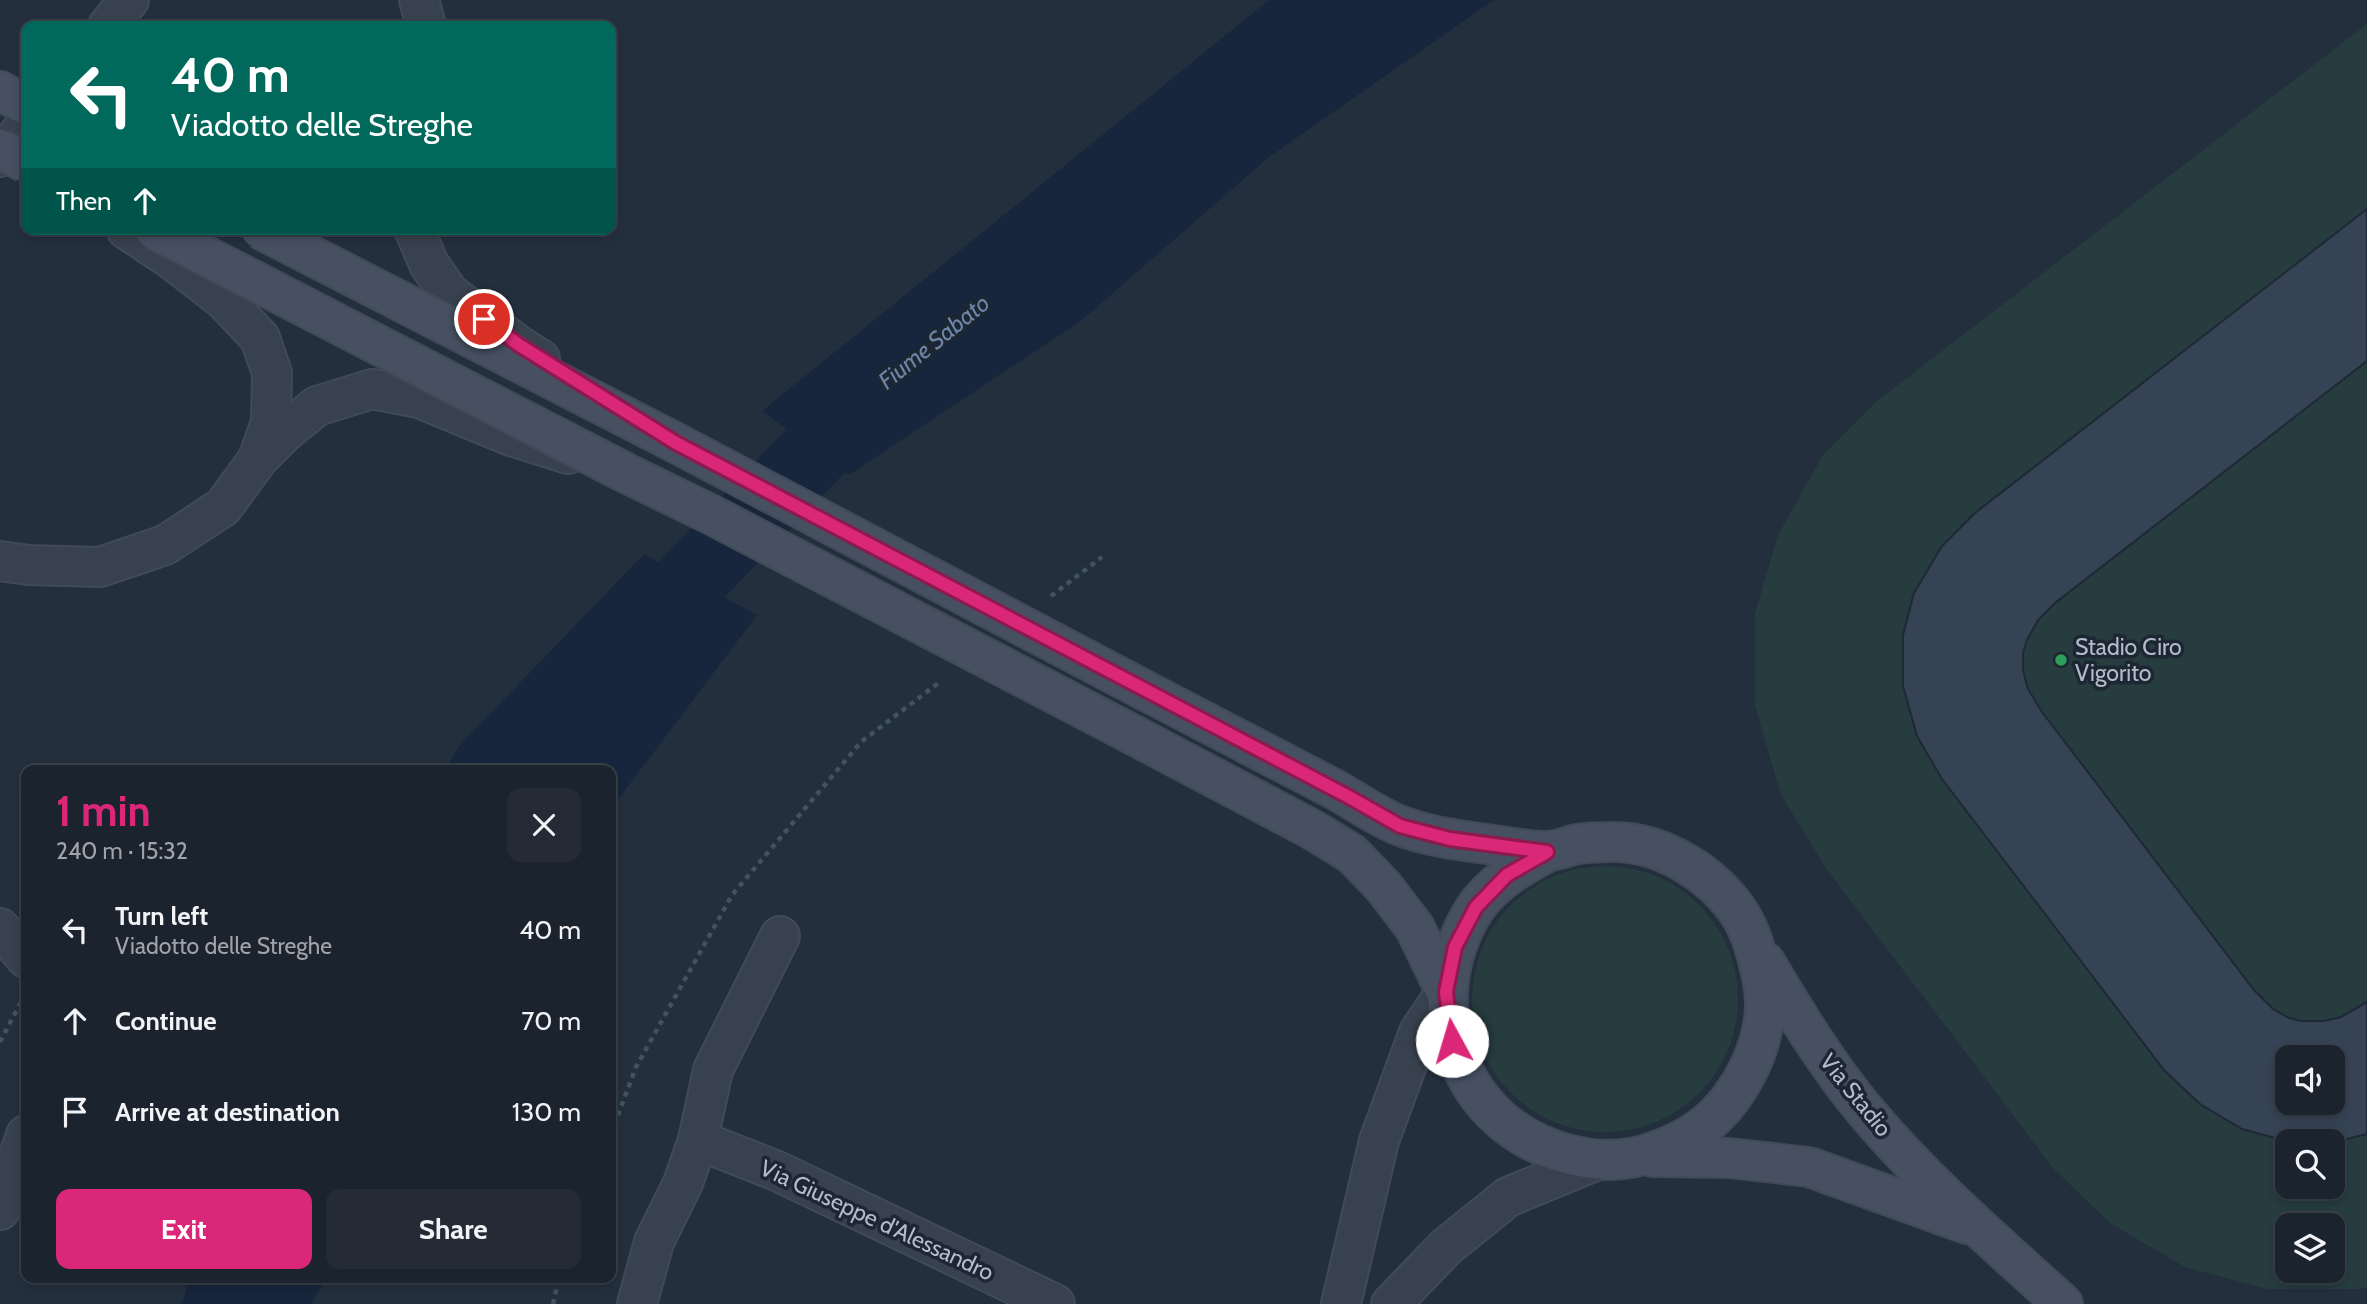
<!DOCTYPE html>
<meta charset="utf-8">
<style>
:root{--surface:#1b232e;--page:#242b36;--text:#f1f3f6;--muted:#a0a4aa;--line:#39404a;--accent:#db2777}
body{margin:0;font-family:Cabin,sans-serif;background:var(--page);color:var(--text);height:100vh;display:flex;flex-direction:column;font-size:26px;white-space:nowrap}
*{box-sizing:border-box;margin:0}
p{font-size:23px;color:var(--muted)}
.icon{flex:none;width:38px;height:38px;fill:none;stroke:currentColor;stroke-width:2;stroke-linecap:round;stroke-linejoin:round}
.map{position:relative;flex:1;overflow:hidden}
.panel{position:absolute;left:21px;top:765px;width:595px;height:518px;display:flex;flex-direction:column;background:var(--surface);border-radius:14px;box-shadow:0 4px 10px #0003,0 0 0 2px var(--line)}
.panel>*{flex:none}
.guide{position:absolute;left:21px;top:21px;width:595px;height:214px;border-radius:14px;box-shadow:0 4px 10px #0003,0 0 0 2px var(--line);background:#00695c;color:#fff;overflow:hidden}
.buttons{position:absolute;left:2275px;top:1045px;display:grid;gap:14px}
.buttons a{display:grid;place-items:center;width:70px;height:70px;border-radius:14px;background:var(--surface);box-shadow:0 4px 10px #0003,0 0 0 2px var(--line);font-size:35px}
.pin{position:absolute;display:grid;place-items:center;width:60px;height:60px;color:#fff;margin:-30px;border:4px solid #fff;border-radius:50%;box-shadow:0 2px 7px #0007}
.me{position:absolute;width:77px;margin:-38px;rotate:354deg;stroke-linejoin:round;filter:drop-shadow(0 0 5px #0008)}
.turn{display:flex;align-items:center;gap:24px;height:147px;padding:0 35px;font-size:32px}
.turn .icon{width:91px;height:91px;stroke-width:2.5}
.turn b{display:block;font-size:49px;line-height:60px}
.then{display:flex;align-items:center;height:66px;padding:0 35px;background:#0003;gap:14px;font-size:26px}
.round{display:grid;place-items:center;flex:none;width:74px;height:74px;border-radius:14px;background:var(--page)}
.headline{display:flex;align-items:center;justify-content:space-between;height:119px;padding:0 35px}
h1{font-size:42px;font-weight:700;line-height:52px;color:var(--accent)}
.cta{display:flex;gap:14px;margin-top:auto;padding:14px 35px}
.cta a{flex:1;height:80px;border-radius:14px;background:var(--accent);color:#fff;font-size:28px;font-weight:700;line-height:80px;text-align:center}
.cta a+a{background:var(--page);color:var(--text)}
ul{padding:0;list-style:none}
li{display:flex;align-items:center;gap:21px;height:91px;padding:0 35px}
li div{flex:1}
li b{display:block;font-size:26px}
li em{font-style:normal}
.map>svg:first-child{display:block}
</style>
<div class="map">
<svg width="2367" height="1304" viewBox="0 0 2367 1304">
<rect width="100%" height="100%" fill="#242f3e"/>
<!-- green -->
<g fill="#263c3f" fill-rule="evenodd">
<path d="M2367 24V1287L2357 1289H2267L2185 1267 2110 1223 2053 1168 1826 868 1781 795 1755 706V613L1778 535 1823 455 1877 401ZM2287 1057H2333V1102H2287ZM2287 1141H2333V1186H2287ZM2287 1225H2333V1270H2287Z"/>
<circle cx="1605" cy="999" r="133"/>
</g>
<!-- water -->
<g fill="#17263c">
<polygon points="1269,0 1494,0 1269,157 1082,320 849,475 762,411"/>
<polygon points="644,554 757,615 611,809 611,770 445,770 459,746"/>
<polygon points="190,1278 326,1278 311,1304 182,1304"/>
</g>
<g fill="none" stroke-linecap="round" stroke-linejoin="round">
<!-- river -->
<polyline stroke="#17263c" stroke-width="72" points="557,770 643,630 884,380"/>
</g>
<!-- building -->
<path fill="#364354" stroke="#1f2835" stroke-width="2" fill-rule="evenodd" d="M2367 209V361L2055 603 2038 620 2027 640 2023 653V670L2028 689 2042 712 2254 990 2273 1009 2289 1018 2301 1021H2324L2341 1017 2367 1002V1134L2339 1141H2286L2242 1129 2200 1104 2164 1070 1942 779 1917 736 1903 686V635L1914 593 1942 546 1975 513ZM2287 1057H2333V1102H2287Z"/>
<g fill="none" stroke-linecap="round" stroke-linejoin="round">
<!-- minor casing -->
<g stroke="#414a57" stroke-width="42">
<g id="minor">
<polyline points="0,928 26,958"/>
<polyline points="698,1140 777,1171 1055,1304"/>
<polyline points="0,1210 26,1135"/>
<polyline points="637,1304 654,1242 683,1183 698,1140 713,1070 780,936"/>
<polyline points="1341,1304 1379,1141 1419,1032 1446,992"/>
<polyline points="1391,1304 1446,1247 1508,1197 1595,1161"/>
</g>
</g>
<!-- tertiary casing -->
<g stroke="#414a57" stroke-width="42">
<g id="tertiary">
<polyline points="419,0 426,26"/>
<polyline points="108,26 129,0"/>
<polyline points="0,157 26,125"/>
<polyline points="126,229 171,259 224,300 260,338 272,373 271,422 258,459"/>
<polyline points="414,229 429,264 449,293 518,345 540,359"/>
<polyline points="0,561 29,565 100,567 165,545 223,507 258,459 285,432 317,406 372,389 419,398 511,436 568,454"/>
</g>
</g>
<!-- secondary casing -->
<g stroke="#414a57" stroke-width="42">
<g id="secondary">
<polyline points="0,91 26,105"/>
<path d="M1146 691C1208 723 1270 756 1332 788 1355 800 1377 817 1401 826 1432 838 1467 841 1500 846 1514 848 1529 851 1543 851 1555 852 1567 846 1578 844 1590 842 1603 842 1614 842 1663 842 1715 875 1741 916 1752 934 1757 955 1762 977 1772 1019 1756 1064 1731 1098 1711 1125 1687 1140 1656 1151 1628 1162 1599 1162 1571 1155 1459 1129 1415 1005 1474 910 1491 883 1520 867 1547 852"/>
<polyline points="1124,730 1313,830 1352,854 1383,886 1415,928 1446,992"/>
<path d="M1765 962C1796 1014 1828 1067 1867 1113 1926 1183 1996 1243 2063 1304"/>
<polyline points="1653,1157 1729,1158 1809,1167 1967,1224"/>
</g>
</g>
<!-- path -->
<g stroke="#3f5557" stroke-width="4.5" stroke-dasharray="5 5" stroke-linecap="butt">
<polyline points="1051,596 1102,557"/>
<polyline points="0,1042 24,996"/>
<polyline points="611,1134 636,1067 732,895 861,742 941,681"/>
<polyline points="553,1304 559,1278"/>
</g>
<!-- minor -->
<use href="#minor" stroke="#38414e" stroke-width="38"/>
<!-- tertiary -->
<use href="#tertiary" stroke="#38414e" stroke-width="38"/>
<!-- secondary -->
<use href="#secondary" stroke="#465061" stroke-width="38"/>
<!-- secondary-bridge casing -->
<g stroke="#414a57" stroke-width="42" stroke-linecap="butt">
<g id="secondary-bridge">
<polyline points="0,149 26,163"/>
<polyline points="154,229 624,472 712,515 1124,730"/>
<polyline points="260,229 676,443 1146,691"/>
</g>
</g>
<!-- secondary-bridge -->
<use href="#secondary-bridge" stroke="#465061" stroke-width="38"/>
</g>
<g fill="none" stroke-linecap="round" stroke-linejoin="round">
<!-- route casing -->
<g stroke="#8e194d" stroke-width="18">
<polyline id="route" points="484,319 519,345 676,443 1349,797 1400,826 1450,839 1547,852 1507,875 1476,907 1455,947 1446,992 1452,1041"/>
</g>
<!-- route -->
<use href="#route" stroke="#db2777" stroke-width="12"/>
</g>
<!-- markers -->
<circle fill="#2e9e5b" stroke="#1d2633" stroke-width="2.5" cx="2061" cy="660" r="7"/>
<g text-anchor="middle" stroke-width="7" stroke-linejoin="round" paint-order="stroke">
<!-- poi labels -->
<g font-size="23" fill="#b4bcc9" stroke="#1d2633" text-anchor="start">
<text x="2075" y="655">Stadio Ciro<tspan x="2075" dy="26">Vigorito</tspan></text>
</g>
<!-- street labels -->
<g font-size="23" fill="#b4bcc9" stroke="#1d2633">
<text transform="translate(1856 1095) rotate(51)" y="8">Via Stadio</text>
<text transform="translate(877 1220) rotate(25)" y="8">Via Giuseppe d'Alessandro</text>
</g>
<!-- water labels -->
<g font-size="24" font-style="italic" fill="#6d86a8" stroke="#1d2633">
<text transform="translate(934 342) rotate(-39)" y="8">Fiume Sabato</text>
</g>
</g>
</svg>
<div class="buttons">
<a><svg class="icon" aria-label="sound" viewBox="0 0 24 24"><path d="M4 9h4l5-4v14l-5-4H4zM17 9q2 3 0 6"/></svg></a>
<a><svg class="icon" aria-label="search" viewBox="0 0 24 24"><circle cx="10" cy="10" r="6"/><path d="M15 15l6 6"/></svg></a>
<a><svg class="icon" aria-label="layers" viewBox="0 0 24 24"><path d="M12 4l9 5-9 5-9-5zM3 14l9 5 9-5"/></svg></a>
</div>
<div class="pin" style="left:484px;top:319px;background:#d93025"><svg class="icon" aria-label="arrive" viewBox="0 0 24 24"><path d="M6 21V4h12l-3 4 3 4H6"/></svg></div>
<svg class="me" style="left:1452px;top:1041px" viewBox="-20 -20 40 40"><circle r="19" fill="#fff"/><path d="M0-13L10 11 0 6-10 11z" fill="#db2777"/></svg>
<div class="guide">
<div class="turn"><svg class="icon" aria-label="left" viewBox="0 0 24 24"><path d="M17 20v-9H6M10 6l-5 5 5 5"/></svg><div><b>40 m</b>Viadotto delle Streghe</div></div>
<div class="then">Then<svg class="icon" aria-label="ahead" viewBox="0 0 24 24"><path d="M12 20V5M6 11l6-6 6 6"/></svg></div>
</div>
<section class="panel">
<div class="headline"><div><h1>1 min</h1><p>240 m · 15:32</p></div><a class="round"><svg class="icon" aria-label="close" viewBox="0 0 24 24"><path d="M6 6l12 12M18 6L6 18"/></svg></a></div>
<ul>
<li><svg class="icon" aria-label="left" viewBox="0 0 24 24"><path d="M17 20v-9H6M10 6l-5 5 5 5"/></svg><div><b>Turn left</b><p>Viadotto delle Streghe</p></div><em>40 m</em></li>
<li><svg class="icon" aria-label="ahead" viewBox="0 0 24 24"><path d="M12 20V5M6 11l6-6 6 6"/></svg><div><b>Continue</b></div><em>70 m</em></li>
<li><svg class="icon" aria-label="arrive" viewBox="0 0 24 24"><path d="M6 21V4h12l-3 4 3 4H6"/></svg><div><b>Arrive at destination</b></div><em>130 m</em></li>
</ul>
<div class="cta"><a>Exit</a><a>Share</a></div>
</section>
</div>
